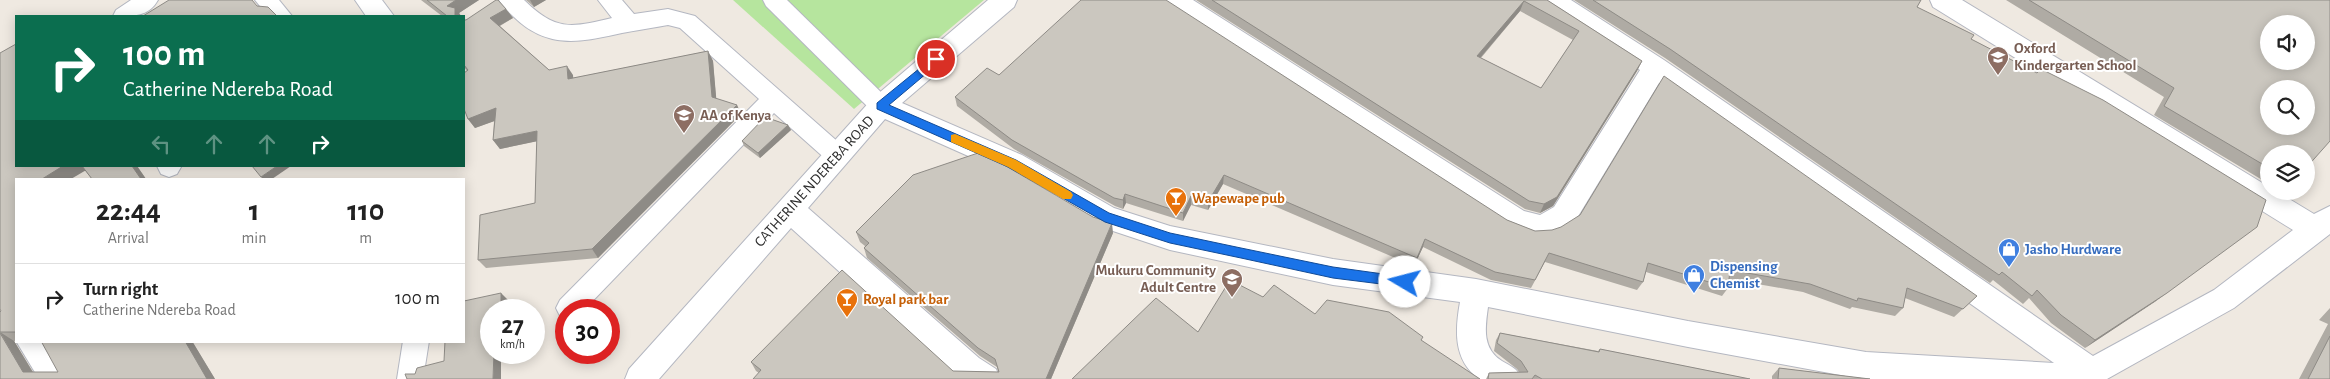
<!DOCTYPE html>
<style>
:root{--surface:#fff;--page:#f6f6f6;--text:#222;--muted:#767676;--line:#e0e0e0}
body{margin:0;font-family:"Alegreya Sans",sans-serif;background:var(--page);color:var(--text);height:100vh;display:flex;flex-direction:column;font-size:19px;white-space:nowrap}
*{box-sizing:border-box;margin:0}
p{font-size:16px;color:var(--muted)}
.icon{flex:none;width:28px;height:28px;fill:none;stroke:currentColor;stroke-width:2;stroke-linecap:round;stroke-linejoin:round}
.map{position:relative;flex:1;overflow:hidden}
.panel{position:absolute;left:15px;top:178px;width:450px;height:165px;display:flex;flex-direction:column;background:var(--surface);border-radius:0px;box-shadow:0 2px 12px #0003}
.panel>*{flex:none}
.hud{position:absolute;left:15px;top:15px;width:450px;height:152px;border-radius:0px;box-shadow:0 2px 12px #0003;background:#0b6e4f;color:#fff;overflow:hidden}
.buttons{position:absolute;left:2260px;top:15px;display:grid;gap:10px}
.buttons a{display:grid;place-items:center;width:55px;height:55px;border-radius:50%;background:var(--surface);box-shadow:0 2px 12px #0003;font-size:25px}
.speed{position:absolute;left:480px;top:299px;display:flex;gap:10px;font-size:25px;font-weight:700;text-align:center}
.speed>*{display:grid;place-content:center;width:65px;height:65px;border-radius:50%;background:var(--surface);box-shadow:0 2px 12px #0003;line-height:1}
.speed small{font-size:12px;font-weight:400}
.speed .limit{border:8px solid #d22;background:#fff;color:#111}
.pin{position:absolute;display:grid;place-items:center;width:42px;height:42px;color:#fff;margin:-21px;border:2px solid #fff;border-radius:50%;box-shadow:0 1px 5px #0007}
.me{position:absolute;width:55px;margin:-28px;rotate:278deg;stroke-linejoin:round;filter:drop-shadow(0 0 4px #0008)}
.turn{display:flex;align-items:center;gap:18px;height:105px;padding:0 25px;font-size:22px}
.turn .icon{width:65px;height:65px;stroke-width:2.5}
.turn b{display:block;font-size:35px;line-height:42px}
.lanes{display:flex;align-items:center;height:48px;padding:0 25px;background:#0003;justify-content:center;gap:25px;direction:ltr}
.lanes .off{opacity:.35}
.eta{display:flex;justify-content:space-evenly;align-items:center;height:85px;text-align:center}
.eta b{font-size:30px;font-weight:700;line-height:35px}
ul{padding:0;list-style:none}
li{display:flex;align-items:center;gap:15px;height:70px;padding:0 25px;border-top:1px solid var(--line)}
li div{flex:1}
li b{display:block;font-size:19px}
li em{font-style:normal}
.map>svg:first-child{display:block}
</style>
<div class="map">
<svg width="2330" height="379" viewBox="0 0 2330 379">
<rect width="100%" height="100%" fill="#efe9e1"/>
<!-- green -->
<polygon fill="#b6e59e" points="733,0 984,0 854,109"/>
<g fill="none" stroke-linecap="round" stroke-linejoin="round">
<!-- lane casing -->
<g stroke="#b4b7c1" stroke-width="2">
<g id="lane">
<path d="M131 0H158C148 18 131 16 113 16L116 10Z"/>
<polygon points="255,0 279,0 292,16 268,16"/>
<path d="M499 0H524C556 31 570 28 612 18L598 0H622L634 14 668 9 695 16 845 148 849 155 845 162 837 165 829 162 774 113 584 310H566V318L560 316 556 308 560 300 759 99 680 28 668 25C653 28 637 30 622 33 581 42 548 50 514 17 509 12 503 7 499 0Z"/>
<polygon points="763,0 787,0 889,100 892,106 889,112 881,115 873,112 766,6"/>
<polygon points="157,166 181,166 181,167 177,174 169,177 161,174"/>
<polygon points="403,341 429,341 423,379 397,379"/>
</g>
</g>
<!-- street casing -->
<g stroke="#b4b7c1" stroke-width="2">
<g id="street">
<polygon points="355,0 382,0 394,16 366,16"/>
<path d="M988 0H1017L1014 7 902 103 1022 155 1114 208 1170 226 1333 259 1476 279 1688 321 1866 352 2054 363 1659 83 1574 223C1548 243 1532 241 1504 227L1165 7 1162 0H1193L1524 211 1540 215 1554 207 1640 70 1543 7 1540 0H1571L1664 60 2093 356 2214 290 2293 230 1933 7 1930 0H1962L2269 187V191H2276L2314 214 2330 206V234L2234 308 2107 379H1862L1688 347 1488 307C1485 328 1482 349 1502 361 1512 367 1517 368 1522 379H1479C1453 360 1455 330 1460 302L1333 285 1170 250 1095 225 1002 171 885 119 808 208 979 358 996 369 1000 379 957 378 791 228 659 379H625L629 369 872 99Z"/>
<polygon points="16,341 48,341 71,379 39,379"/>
</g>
</g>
<!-- lane -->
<use href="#lane" fill="#fff" fill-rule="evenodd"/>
<!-- street -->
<use href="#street" fill="#fff" fill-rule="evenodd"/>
</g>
<!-- wall -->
<g fill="#afaba4" fill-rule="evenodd">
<polygon points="421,0 479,0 459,13 461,16 442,16"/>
<polygon points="526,0 546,0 534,7"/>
<path d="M1196 0H1547L1642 61 1637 71 1553 206 1540 213 1525 209ZM1520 11 1573 40 1541 88 1481 58Z"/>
<polygon points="1574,0 1921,0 1917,7 1971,39 2156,301 2085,348 2051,323 2029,298 2023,304 1993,280 1990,283 1665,58"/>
<polygon points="2006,0 2330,0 2269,154 2269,184 2154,115 2164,97"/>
<polygon points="506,9 513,18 500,26 549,70 573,75 573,78 708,51 713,61 716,99 737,105 741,114 598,258 486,268 478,260 535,203 537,141 500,149 493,140 494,121 475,128 468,119 467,71 464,67 464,20"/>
<polygon points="999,75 1507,220 1535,231 1977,296 1954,317 1905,298 1903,308 1895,316 1852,307 1850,309 1803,292 1729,279 1728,288 1722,296 1646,272 1643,282 1637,290 1545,262 1531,288 1491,280 1423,247 1414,266 1223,184 1208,210 1191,205 1183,221 1126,203 1123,209 1115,206 1014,149 957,106 955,97"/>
<polygon points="788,125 791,130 760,158 744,146 742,141"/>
<polygon points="16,166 137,166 146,179 92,179 85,170 16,179 16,341 14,341 33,372 58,372 192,341 215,379 0,379 0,312 1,311"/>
<polygon points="856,232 1113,233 1051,379 759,373 756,371 751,362 953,371 998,372 997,367 980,356 867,258 864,248 865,246 860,242"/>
<polygon points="2330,308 2330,379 2299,379 2328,324 2319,320"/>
<polygon points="1500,333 1598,351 1600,349 1750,379 1486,379 1489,373 1519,372 1517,369 1494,351 1496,340"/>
<polygon points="1779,368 1870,379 1772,379 1772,376"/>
</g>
<!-- shaded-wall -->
<g fill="#8e8b86">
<polygon points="456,0 479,0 459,13 461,16 455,16 447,6"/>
<polygon points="530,0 546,0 534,7"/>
<polygon points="1524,1 1520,11 1474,65 1477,56"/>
<polygon points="506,9 513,18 497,27 490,18"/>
<polygon points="708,51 713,61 717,107 712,97"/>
<polygon points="1642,61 1637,71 1553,206 1540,213 1544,204"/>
<polygon points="567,66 573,75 574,88 568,79"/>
<polygon points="737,105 741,114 598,258 592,249"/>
<polygon points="496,108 503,118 475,128 468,119"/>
<polygon points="788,125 791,130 760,158 758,153"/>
<polygon points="537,131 543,140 500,149 493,140"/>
<polygon points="63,166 85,166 88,169 71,179 42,179"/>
<polygon points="132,166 137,166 146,179 141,179"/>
<polygon points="277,166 291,166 272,179 263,179 261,177"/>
<polygon points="1224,175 1223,184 1208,210 1208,202"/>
<polygon points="1125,194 1126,203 1123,209 1123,200"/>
<polygon points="1191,196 1191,205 1183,221 1183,213"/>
<polygon points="1112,223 1113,233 1051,379 1046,379"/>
<polygon points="1425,239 1423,247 1414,266 1417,258"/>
<polygon points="501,293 508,300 508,310 501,310"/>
<polygon points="2167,293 2156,301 2085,348 2095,340"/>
<polygon points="0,332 14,341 37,379 23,372"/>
<polygon points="185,341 192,341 215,379 207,379"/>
<polygon points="494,352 508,352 508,356 501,358 501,379 493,379"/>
</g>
<!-- building -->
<g fill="#cbc7bf" stroke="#8e8b86" fill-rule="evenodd">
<polygon points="169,0 252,0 257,6 268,7 277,16 143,16"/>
<polygon points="427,0 456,0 447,6 455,8 455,16 447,16"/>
<polygon points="496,0 498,0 506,9 490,18 549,70 567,66 568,79 708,51 712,97 737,105 592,249 478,260 480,215 535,203 537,131 493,140 496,108 468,119 464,109 464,73 468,70 464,65 464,20 466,20"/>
<polygon points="1081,0 1166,0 1507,220 1535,231 1552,230 1561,227 1580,215 1664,76 1977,296 1963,309 1907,288 1903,308 1858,298 1857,301 1810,284 1730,270 1728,288 1648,263 1643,282 1549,253 1535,280 1495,272 1425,239 1417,258 1224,175 1208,202 1191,196 1183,213 1125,194 1123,200 1114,198 1012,140 955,97 987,68 999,75"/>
<path d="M1212 0H1547L1642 61 1557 197 1544 204 1529 201ZM1524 1 1579 31 1541 88 1477 56Z"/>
<polygon points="1593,0 1921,0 1917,7 1974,35 1971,39 2037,73 2041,69 2103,100 2266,200 2257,227 2167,293 2095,340 2061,315 2037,290 2032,296 2002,272 1999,275 1670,49"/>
<path d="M2029 0H2330V141L2306 168V154H2269V168L2164 106 2174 88ZM2269 24H2306V61H2269ZM2269 89H2306V126H2269Z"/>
<polygon points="16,44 16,166 63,166 42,179 16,179 16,332 0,332 0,312 1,311 0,309 0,53"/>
<polygon points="765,117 788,125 758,153 742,141"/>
<polygon points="978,153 999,162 1093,217 1112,223 1046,379 753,379 761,370 751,362 842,270 953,371 999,372 995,359 978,348 864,248 869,243 856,232 913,175"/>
<polygon points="82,166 132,166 141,179 92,179"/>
<polygon points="252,166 277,166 261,177"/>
<polygon points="1230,280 1263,297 1274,285 1315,314 1327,300 1389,312 1423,337 1421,340 1480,379 1072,379 1156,298 1198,332"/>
<polygon points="501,293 501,310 491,310 491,352 494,352 493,379 407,379 405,374 415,374 417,368 444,361 445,341 464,341 464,301"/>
<polygon points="0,333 23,372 58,372 41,341 185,341 207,379 0,379"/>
<polygon points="1500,333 1599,352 1600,349 1750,379 1542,379 1535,375 1532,379 1488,379 1489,373 1528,372 1521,361 1497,343"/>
<polygon points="2330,336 2330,379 2308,379"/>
<polygon points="1779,368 1870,379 1778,379"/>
</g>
<!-- route -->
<polygon fill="#1a73e8" stroke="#114b97" points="936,55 941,59 940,62 889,105 1016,160 1109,213 1170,233 1241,248 1333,267 1405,277 1411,282 1409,286 1405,287 1333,278 1241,258 1170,243 1105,222 1008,167 877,109 877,103"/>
<!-- slow -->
<polygon fill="#f59e0b" points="955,134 1016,160 1071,192 1073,195 1071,199 1063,199 1008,167 951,142 951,135"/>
<!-- icons -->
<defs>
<g id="school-pin" transform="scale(1.125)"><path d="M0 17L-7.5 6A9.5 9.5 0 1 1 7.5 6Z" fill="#8d6e63" stroke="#fff"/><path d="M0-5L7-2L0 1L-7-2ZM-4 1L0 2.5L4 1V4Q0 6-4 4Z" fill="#fff"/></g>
<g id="university-pin" transform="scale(1.125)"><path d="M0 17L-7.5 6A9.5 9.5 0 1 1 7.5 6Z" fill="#8d6e63" stroke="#fff"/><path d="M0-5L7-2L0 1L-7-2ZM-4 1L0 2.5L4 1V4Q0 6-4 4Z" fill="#fff"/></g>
<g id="bar-pin" transform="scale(1.125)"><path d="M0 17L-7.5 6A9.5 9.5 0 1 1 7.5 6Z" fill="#e8710a" stroke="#fff"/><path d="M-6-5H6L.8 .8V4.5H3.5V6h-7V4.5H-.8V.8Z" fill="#fff"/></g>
<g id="shop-pin" transform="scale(1.125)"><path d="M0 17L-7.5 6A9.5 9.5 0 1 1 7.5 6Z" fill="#3f7fe0" stroke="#fff"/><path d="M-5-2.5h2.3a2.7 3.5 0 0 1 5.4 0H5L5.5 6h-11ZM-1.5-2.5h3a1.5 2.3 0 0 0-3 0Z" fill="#fff"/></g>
</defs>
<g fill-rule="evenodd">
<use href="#school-pin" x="1998" y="57"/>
<use href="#university-pin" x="684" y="115"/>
<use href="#bar-pin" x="1176" y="198"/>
<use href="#shop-pin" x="2009" y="249"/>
<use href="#shop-pin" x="1694" y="275"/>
<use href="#school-pin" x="1232" y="279"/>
<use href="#bar-pin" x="847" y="299"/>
</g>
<g text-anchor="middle" stroke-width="4" stroke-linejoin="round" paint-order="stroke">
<!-- education labels -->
<g font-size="15" font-weight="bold" fill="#785e54" stroke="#fff" text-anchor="start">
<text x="2014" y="53">Oxford<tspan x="2014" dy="17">Kindergarten School</tspan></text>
<text x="700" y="120">AA of Kenya</text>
<text x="1216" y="275" text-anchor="end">Mukuru Community<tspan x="1216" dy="17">Adult Centre</tspan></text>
</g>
<!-- street labels -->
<g font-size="15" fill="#2e2e2e" stroke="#fff">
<text transform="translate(814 181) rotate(-48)" y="5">CATHERINE NDEREBA ROAD</text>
</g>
<!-- food labels -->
<g font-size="15" font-weight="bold" fill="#c56008" stroke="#fff" text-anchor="start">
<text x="1192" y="203">Wapewape pub</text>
<text x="863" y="304">Royal park bar</text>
</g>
<!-- shop labels -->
<g font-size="15" font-weight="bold" fill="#366cbe" stroke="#fff" text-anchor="start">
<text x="2025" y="254">Jasho Hurdware</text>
<text x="1710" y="271">Dispensing<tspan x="1710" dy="17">Chemist</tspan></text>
</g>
</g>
</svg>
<div class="buttons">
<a><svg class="icon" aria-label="sound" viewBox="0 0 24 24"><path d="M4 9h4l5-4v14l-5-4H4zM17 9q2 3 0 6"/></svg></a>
<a><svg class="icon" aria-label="search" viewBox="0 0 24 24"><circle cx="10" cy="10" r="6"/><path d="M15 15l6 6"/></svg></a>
<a><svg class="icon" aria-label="layers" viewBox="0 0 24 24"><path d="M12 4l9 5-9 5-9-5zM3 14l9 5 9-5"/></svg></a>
</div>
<div class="speed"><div>27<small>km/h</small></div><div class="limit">30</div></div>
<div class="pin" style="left:936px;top:59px;background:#d93025"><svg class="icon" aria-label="arrive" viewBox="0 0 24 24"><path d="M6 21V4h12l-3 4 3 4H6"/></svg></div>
<svg class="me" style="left:1405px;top:282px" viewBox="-20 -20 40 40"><circle r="19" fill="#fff"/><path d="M0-13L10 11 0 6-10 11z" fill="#1a73e8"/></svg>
<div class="hud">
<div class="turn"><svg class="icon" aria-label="right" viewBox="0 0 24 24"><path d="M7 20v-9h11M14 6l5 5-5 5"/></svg><div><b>100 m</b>Catherine Ndereba Road</div></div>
<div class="lanes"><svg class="icon off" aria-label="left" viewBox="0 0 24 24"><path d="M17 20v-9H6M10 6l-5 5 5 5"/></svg><svg class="icon off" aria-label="ahead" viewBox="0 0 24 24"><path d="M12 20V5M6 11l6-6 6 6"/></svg><svg class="icon off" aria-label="ahead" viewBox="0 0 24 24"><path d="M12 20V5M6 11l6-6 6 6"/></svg><svg class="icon" aria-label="right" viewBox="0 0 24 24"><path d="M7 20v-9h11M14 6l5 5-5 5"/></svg></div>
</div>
<section class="panel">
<div class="eta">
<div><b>22:44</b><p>Arrival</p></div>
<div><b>1</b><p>min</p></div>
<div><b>110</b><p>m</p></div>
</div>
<ul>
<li><svg class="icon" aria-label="right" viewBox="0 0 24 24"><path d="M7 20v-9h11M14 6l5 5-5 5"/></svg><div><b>Turn right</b><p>Catherine Ndereba Road</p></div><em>100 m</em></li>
</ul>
</section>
</div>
